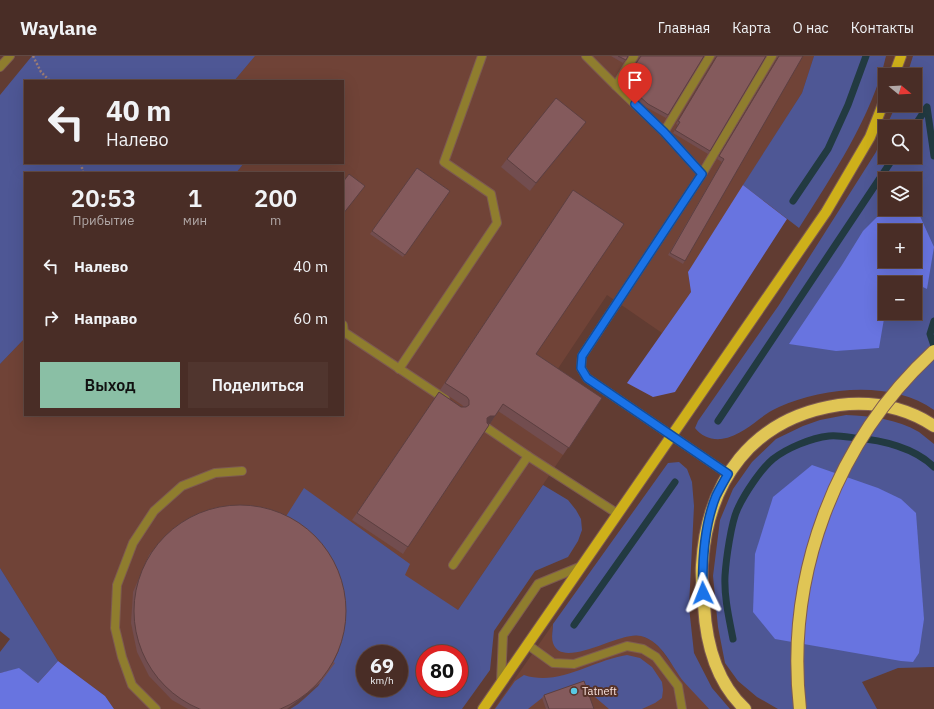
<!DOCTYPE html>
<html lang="ru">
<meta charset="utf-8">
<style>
:root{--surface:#492d26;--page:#50352e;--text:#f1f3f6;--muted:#b1a8a7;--line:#614943;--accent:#8abfa5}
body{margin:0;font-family:"IBM Plex Sans",sans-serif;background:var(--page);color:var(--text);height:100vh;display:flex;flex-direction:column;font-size:15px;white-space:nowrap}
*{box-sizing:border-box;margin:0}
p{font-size:13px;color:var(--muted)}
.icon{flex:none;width:22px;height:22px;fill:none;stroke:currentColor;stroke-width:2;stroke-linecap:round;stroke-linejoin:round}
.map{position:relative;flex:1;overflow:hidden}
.panel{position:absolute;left:24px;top:116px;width:320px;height:244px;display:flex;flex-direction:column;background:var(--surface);border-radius:0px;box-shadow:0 4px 16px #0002,0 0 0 1px var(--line)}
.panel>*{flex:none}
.top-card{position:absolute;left:24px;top:24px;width:320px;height:84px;border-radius:0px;box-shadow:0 4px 16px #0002,0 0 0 1px var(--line);background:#492d26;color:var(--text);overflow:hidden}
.needle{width:26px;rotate:108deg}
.buttons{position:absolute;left:878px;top:12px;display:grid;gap:8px}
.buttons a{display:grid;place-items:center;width:44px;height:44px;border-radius:0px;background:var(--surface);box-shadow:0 4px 16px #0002,0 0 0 1px var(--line);font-size:20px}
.speed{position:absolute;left:356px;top:589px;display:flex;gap:8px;font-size:20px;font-weight:700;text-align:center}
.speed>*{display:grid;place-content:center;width:52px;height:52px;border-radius:50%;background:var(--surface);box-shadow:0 4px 16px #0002,0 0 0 1px var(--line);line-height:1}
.speed small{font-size:10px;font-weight:400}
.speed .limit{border:6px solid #d22;background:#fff;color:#111}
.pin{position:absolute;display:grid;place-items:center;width:34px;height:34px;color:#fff;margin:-41px -17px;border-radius:50% 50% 50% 0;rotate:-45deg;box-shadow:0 0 4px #0007}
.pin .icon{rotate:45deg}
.me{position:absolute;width:44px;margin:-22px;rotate:358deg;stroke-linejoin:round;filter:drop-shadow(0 0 3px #0008)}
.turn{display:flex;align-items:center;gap:14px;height:84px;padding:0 16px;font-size:18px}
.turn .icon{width:52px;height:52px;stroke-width:2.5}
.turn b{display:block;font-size:28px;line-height:34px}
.eta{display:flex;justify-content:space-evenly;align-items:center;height:68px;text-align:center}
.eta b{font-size:24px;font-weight:600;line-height:28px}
.action{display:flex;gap:8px;margin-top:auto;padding:8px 16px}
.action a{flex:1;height:46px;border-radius:0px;background:var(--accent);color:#111;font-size:16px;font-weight:600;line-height:46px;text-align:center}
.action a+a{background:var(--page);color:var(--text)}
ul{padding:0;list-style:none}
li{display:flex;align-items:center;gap:12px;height:52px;padding:0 16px}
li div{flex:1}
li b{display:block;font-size:15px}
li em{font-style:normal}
header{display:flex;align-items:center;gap:24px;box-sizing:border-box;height:56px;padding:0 20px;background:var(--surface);border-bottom:1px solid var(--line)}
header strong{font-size:19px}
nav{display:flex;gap:22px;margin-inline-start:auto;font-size:14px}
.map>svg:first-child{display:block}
</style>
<header>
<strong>Waylane</strong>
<nav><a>Главная</a><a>Карта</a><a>О нас</a><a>Контакты</a></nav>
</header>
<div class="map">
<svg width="934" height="653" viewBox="0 0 934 653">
<rect width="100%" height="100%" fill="#613c32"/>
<!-- built -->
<g fill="#704337" fill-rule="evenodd">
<path d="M255 0H814L802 37 688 216 691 236 662 277 607 239 553 320 563 399 458 554 425 598 393 646 381 653H114L105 640 58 605 0 512V308L25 282V359H343V117H236L244 107H343V25H234ZM365 598H399V632H365Z"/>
<polygon points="553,568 552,579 616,583 628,580 640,579 651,584 660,592 684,625 709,653 494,653"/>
</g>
<!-- green -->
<g fill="#4e5795" fill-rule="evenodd">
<polygon points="32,0 255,0 234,25 25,25 25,107 244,107 236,117 25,117 25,282 0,308 0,39"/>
<path d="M814 0H886C872 61 832 120 799 172L743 129 802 37Z"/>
<path d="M913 0H934V354C893 324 823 331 779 351 758 360 746 379 721 383 711 384 701 380 695 372L698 365 779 249 876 96 885 74V101H915V71H886L896 49H915V19H907ZM885 123H915V153H885ZM885 175H915V205H885ZM885 227H915V257H885Z"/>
<path d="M846 359C871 360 897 363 919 376 924 380 929 384 934 388V611L898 612 862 626 877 653H778L757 641 738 625 725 607 718 571 713 520 720 464 733 433 752 406 776 383 803 370 820 364Z"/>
<path d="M679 406 687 413 692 426 694 450 689 551 694 597 712 632 730 653H709C701 644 692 635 684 626 671 610 663 586 641 580 621 574 562 615 553 587 551 581 553 574 553 568L668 407Z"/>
<path d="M543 429 568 444 576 454 581 463 582 474 578 485 568 501 535 515 494 575 490 614 462 653H290C313 639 329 618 339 594L285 462 304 432 410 508 405 519 458 554ZM365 598H399V632H365ZM425 598H459V632H425Z"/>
<polygon points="0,512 58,605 38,627 19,613 0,617 0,596 10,583 0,575"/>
<path d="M627 599 640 602 652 611 662 626 663 634 662 642 655 647 642 653H609L595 641 582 628 542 642 528 653H495L515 625 524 619C559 631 593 604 627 599Z"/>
</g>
<!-- forest -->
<g fill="#6874e0" fill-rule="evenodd">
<polygon points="743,129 787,163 675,336 653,341 627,327 691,236 688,216"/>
<path d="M885 153H914L919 158 934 191 927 233 906 223 899 227H885V257L879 292 836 295 789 288 842 209 863 175ZM885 175H915V205H885Z"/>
<polygon points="812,409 878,432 901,443 916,457 924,563 919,597 913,606 901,605 775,583 753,556 755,498 773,441"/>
<polygon points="58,605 105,640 114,653 0,653 0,617 19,612 38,627"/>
</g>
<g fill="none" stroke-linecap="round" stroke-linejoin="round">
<!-- stream -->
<g stroke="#223a41" stroke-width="7">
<polyline points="914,71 927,51 934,100"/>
<polyline points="793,145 828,93 848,49 866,0"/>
<polyline points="934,265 930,278 934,290"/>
<polyline points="718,365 894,101"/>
<polyline points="574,569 675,426"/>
<path d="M733 583C729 562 724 541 725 520 726 504 731 466 738 452 745 437 761 413 773 403 787 392 811 382 829 380 837 379 848 381 856 382 882 384 915 392 934 411"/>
</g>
<!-- lane casing -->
<g stroke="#7d5a51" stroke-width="10">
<g id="lane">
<polyline points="586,0 616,30"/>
<polyline points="634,0 616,30 664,76 710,0"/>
<polyline points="664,76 702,118"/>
<polyline points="343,269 344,276 445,343"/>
<polyline points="399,313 497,167 491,138 444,106 482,0"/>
<polyline points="487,372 528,400"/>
<polyline points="728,418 587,322 581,312 582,300 702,118 772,0"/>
<polyline points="453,509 528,400 618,458"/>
<polyline points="528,589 553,607 574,608 627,590 643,593 656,601 678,630 682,653"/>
<polyline points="501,627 503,579 538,528 582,510"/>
<polyline points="156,653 132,629 122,601 115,572 117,529 133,487 154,455 182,430 215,417 242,415"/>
</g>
</g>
<!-- street casing -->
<g stroke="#7d5a51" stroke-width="10">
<polyline id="street" points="0,11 10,0"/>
</g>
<!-- primary casing -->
<g stroke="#7d5a51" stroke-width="12">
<g id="primary">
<polyline points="894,19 901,0"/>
<polyline points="483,653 826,156 870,81 885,43"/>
</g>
</g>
<!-- highway casing -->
<g stroke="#7d5a51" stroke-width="14">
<path id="highway" d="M745 653C716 626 706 587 704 549 703 536 701 522 702 509 707 425 752 362 839 349 873 345 905 351 934 370"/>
</g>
<!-- path -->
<g stroke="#9c7c74" stroke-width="2.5" stroke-dasharray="2 2" stroke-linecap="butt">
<polyline points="33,0 41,16 50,25"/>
<polyline points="81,107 83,117"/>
</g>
<!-- lane -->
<use href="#lane" stroke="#8f7d2e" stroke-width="8"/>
<!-- street -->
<use href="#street" stroke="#8f7d2e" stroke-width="8"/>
<!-- primary -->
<use href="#primary" stroke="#ceb01a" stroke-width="10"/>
<!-- highway -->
<use href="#highway" stroke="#e0c555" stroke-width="12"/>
<!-- highway-bridge casing -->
<g stroke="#7d5a51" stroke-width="14" stroke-linecap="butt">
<path id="highway-bridge" d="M800 653C785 520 835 386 934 295"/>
</g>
<!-- highway-bridge -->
<use href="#highway-bridge" stroke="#e0c555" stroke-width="12"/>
</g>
<!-- wall -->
<g fill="#724d4f">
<polygon points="611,0 628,0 623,7"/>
<polygon points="639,0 704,0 666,62 646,51 635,41 636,40 630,35 640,16 633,12 639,2"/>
<polygon points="715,0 766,0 708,98 673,77 678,69 676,68 715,3"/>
<polygon points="777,0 803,0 683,208 668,199 722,106 717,103 777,3"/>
<polygon points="586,66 580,74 530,135 501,111 507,103"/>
<polygon points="417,112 450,135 403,201 370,178"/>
<polygon points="573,134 536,298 602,342 563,399 498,355 490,368 487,367 403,498 352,464 439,336 461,351 464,351 462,349 440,334"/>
<polygon points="151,496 335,607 318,630 298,648 290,653 188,653 172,644 149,620 137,596 131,567 133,536 149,499"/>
<polygon points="544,639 594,653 546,653 542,642"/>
</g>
<!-- shaded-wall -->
<g fill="#5c3f40">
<polygon points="586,66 580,74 530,135 536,127"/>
<polygon points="490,360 495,360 490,368 485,367 487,362"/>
<polygon points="320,627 318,630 298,648 290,653 287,653"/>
</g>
<!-- building -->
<g fill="#845a5c" stroke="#5c3f40">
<polygon points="618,0 628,0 626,4"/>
<polygon points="641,0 704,0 668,59 648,48 637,38 638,37 632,32 642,13 635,9"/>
<polygon points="717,0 766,0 710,95 675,74 680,66 678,65"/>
<polygon points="779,0 803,0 685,205 670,197 724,103 719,100"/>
<polygon points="556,42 586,66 536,127 507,103"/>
<polygon points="417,112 450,135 405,199 372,175"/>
<polygon points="349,118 365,130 343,158 343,126"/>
<polygon points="573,134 624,168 536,298 602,342 569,392 503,348 495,360 490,360 487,362 487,367 489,369 408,491 357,457 439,336 461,351 466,351 469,349 469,344 467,341 445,327"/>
<circle cx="240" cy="555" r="106"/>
<polygon points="584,625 594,653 549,653 544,639"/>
</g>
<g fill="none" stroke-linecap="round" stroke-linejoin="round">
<!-- route casing -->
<g stroke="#114b97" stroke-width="10">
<path id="route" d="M635 48 664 76 702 118 582 300 581 312 587 322 728 418C724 425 720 432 716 440 704 470 702 505 703 537"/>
</g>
<!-- route -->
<use href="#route" stroke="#1a73e8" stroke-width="7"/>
</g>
<!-- markers -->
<circle fill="#58c9e3" stroke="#563228" stroke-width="1.5" cx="574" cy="635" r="4"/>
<g text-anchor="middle" stroke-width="4" stroke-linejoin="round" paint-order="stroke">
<!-- poi labels -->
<g font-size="11" fill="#fce4de" stroke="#563228" text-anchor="start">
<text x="582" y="639">Tatneft</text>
</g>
</g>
</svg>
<div class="buttons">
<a><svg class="needle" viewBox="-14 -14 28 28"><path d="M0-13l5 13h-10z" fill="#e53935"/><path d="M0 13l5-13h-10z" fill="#b1a8a7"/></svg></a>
<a><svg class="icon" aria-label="search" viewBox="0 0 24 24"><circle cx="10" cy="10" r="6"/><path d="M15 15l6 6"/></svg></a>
<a><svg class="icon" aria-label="layers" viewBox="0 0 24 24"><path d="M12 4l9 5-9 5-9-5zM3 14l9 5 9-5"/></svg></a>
<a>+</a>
<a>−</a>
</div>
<div class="speed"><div>69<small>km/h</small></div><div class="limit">80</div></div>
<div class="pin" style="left:635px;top:48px;background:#d93025"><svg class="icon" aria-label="arrive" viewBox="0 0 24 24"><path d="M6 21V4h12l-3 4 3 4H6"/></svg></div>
<svg class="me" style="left:703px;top:537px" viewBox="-20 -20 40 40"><path d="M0-17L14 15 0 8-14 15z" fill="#1a73e8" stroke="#fff" stroke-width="4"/></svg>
<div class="top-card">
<div class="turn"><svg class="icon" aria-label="left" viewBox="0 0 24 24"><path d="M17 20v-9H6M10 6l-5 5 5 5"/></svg><div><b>40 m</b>Налево</div></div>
</div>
<section class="panel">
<div class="eta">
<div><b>20:53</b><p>Прибытие</p></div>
<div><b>1</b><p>мин</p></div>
<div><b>200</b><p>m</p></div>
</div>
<ul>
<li><svg class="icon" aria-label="left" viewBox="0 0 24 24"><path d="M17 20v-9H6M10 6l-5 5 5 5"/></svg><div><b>Налево</b></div><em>40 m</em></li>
<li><svg class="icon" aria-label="right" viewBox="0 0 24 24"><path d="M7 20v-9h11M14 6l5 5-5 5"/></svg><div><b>Направо</b></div><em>60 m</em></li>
</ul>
<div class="action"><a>Выход</a><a>Поделиться</a></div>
</section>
</div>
